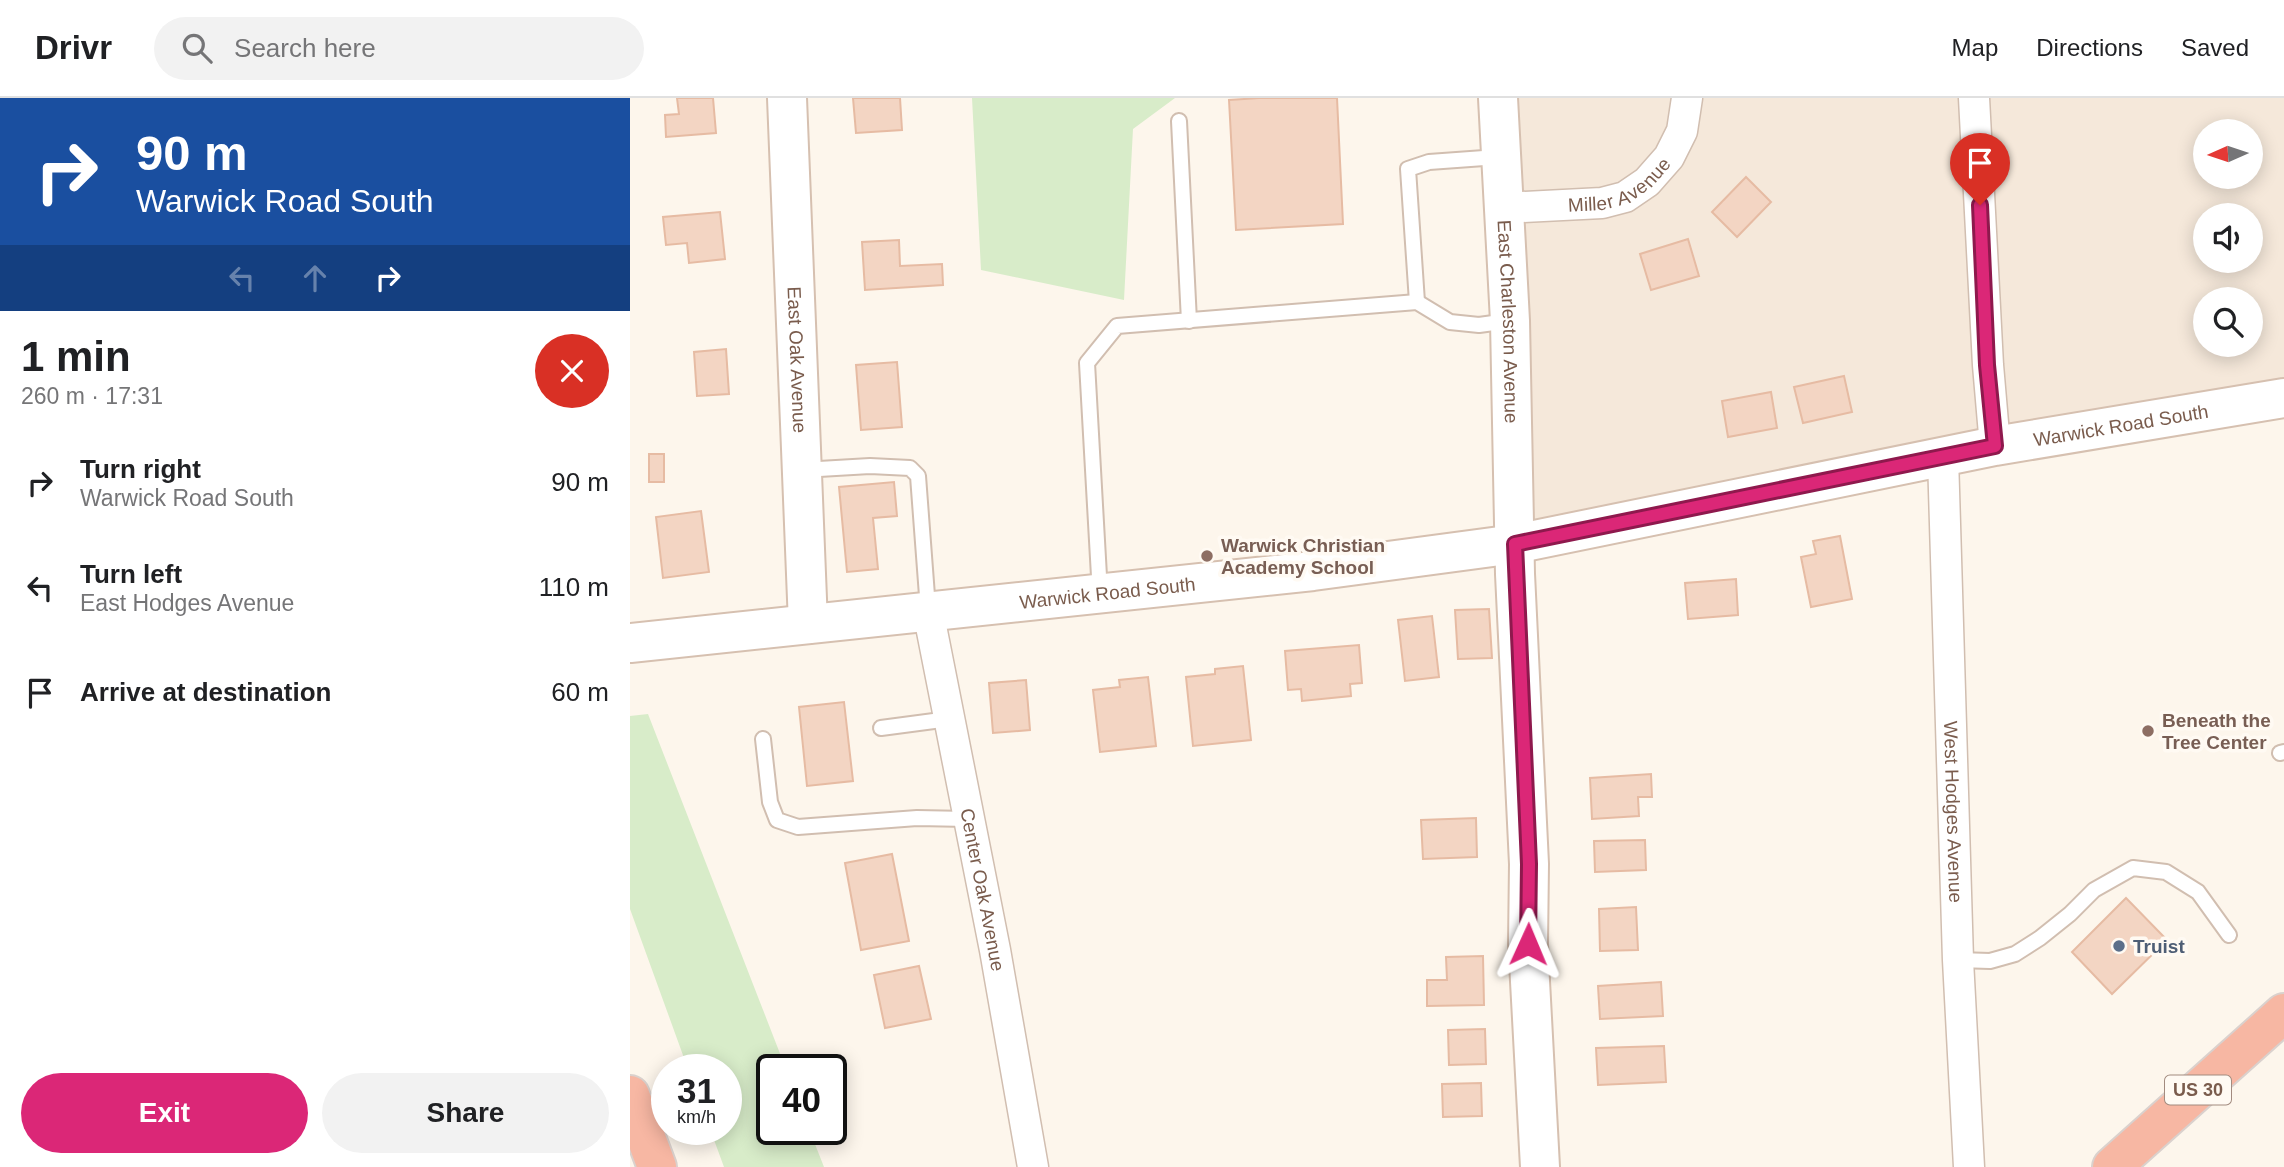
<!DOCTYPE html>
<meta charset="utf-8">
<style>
:root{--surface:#fff;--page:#f2f2f2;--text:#202124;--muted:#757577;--line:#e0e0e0;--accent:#db2777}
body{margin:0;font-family:Arial,sans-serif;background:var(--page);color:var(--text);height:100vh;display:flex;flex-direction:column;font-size:26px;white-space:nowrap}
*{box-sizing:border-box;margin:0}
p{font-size:23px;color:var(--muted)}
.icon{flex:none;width:38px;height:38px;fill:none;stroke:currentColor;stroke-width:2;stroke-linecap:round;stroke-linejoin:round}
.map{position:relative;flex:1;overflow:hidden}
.drawer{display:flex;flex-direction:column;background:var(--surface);width:630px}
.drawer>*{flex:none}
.guide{background:#1a4fa0;color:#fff;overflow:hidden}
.needle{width:46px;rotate:267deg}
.fabs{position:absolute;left:1563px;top:21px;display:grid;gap:14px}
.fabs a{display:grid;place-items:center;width:70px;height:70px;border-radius:50%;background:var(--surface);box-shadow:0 4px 18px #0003;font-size:35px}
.speed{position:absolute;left:21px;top:956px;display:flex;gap:14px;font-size:35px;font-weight:700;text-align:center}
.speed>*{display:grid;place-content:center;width:91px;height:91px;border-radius:50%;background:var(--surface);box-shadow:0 4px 18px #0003;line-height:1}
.speed small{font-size:18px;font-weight:400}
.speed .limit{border:4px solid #111;border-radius:10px;background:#fff;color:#111}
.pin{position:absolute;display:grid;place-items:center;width:60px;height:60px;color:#fff;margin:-72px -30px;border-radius:50% 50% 50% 0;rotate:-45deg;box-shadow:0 0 7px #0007}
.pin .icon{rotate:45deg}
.me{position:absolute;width:77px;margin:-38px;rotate:1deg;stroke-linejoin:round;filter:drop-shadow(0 0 5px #0008)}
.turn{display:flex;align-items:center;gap:24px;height:147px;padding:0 21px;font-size:32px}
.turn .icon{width:91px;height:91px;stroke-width:2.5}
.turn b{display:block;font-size:49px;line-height:60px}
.lanes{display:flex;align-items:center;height:66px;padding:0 21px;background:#0003;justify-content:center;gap:35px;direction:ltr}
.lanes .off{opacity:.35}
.round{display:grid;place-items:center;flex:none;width:74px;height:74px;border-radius:37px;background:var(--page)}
.headline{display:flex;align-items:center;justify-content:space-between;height:119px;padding:0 21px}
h1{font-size:42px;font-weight:700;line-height:52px}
.primary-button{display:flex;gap:14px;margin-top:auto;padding:14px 21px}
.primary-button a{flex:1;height:80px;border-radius:42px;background:var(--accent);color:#fff;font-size:28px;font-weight:700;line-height:80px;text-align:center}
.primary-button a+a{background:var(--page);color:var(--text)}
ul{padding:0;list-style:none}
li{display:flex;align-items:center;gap:21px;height:105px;padding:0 21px}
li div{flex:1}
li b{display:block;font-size:26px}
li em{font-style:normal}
header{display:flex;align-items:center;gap:42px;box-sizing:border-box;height:98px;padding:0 35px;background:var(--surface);border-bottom:2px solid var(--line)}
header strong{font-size:33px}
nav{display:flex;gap:38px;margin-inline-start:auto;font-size:24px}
.search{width:490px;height:63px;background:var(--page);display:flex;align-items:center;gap:18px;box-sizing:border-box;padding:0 24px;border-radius:38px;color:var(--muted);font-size:26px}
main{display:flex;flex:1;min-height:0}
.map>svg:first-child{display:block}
</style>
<header>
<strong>Drivr</strong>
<div class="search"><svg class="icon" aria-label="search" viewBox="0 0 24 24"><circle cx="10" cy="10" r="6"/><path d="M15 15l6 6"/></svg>Search here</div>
<nav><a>Map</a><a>Directions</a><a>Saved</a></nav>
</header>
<main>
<section class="drawer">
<div class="guide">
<div class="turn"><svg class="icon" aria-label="right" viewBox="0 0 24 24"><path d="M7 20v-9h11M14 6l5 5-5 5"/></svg><div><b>90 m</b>Warwick Road South</div></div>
<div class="lanes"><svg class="icon off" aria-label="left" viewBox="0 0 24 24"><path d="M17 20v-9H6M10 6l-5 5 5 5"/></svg><svg class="icon off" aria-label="ahead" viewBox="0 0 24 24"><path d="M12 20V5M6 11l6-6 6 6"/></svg><svg class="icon" aria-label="right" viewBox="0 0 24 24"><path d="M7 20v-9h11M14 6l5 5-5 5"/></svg></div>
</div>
<div class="headline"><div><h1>1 min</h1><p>260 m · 17:31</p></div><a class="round" style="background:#d93025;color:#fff"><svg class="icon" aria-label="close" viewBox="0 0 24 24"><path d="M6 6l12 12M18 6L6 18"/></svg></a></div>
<ul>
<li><svg class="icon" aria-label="right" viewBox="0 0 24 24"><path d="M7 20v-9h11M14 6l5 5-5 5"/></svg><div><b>Turn right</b><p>Warwick Road South</p></div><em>90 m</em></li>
<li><svg class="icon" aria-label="left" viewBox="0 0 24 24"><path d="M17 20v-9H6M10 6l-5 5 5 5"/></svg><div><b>Turn left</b><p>East Hodges Avenue</p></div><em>110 m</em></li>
<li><svg class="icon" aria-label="arrive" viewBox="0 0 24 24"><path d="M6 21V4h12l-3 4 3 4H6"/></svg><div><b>Arrive at destination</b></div><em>60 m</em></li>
</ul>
<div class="primary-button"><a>Exit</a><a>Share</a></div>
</section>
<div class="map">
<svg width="1654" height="1069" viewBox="0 0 1654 1069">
<rect width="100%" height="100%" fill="#fdf6ec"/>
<!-- residential -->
<path fill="#f5e8da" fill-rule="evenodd" d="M865 0H1654V300L885 446ZM1575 33H1620V79H1575ZM1575 117H1620V163H1575ZM1575 201H1620V247H1575Z"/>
<!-- green -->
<g fill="#d8ecc9">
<polygon points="342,0 545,0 503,31 494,202 351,172"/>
<polygon points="18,616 156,971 142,971 142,1031 179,1031 194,1069 94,1069 80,1031 96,1031 96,971 58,971 0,811 0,618"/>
</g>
<!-- building -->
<g fill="#f3d5c3" stroke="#e6bba3" stroke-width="2">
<polygon points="47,0 83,0 86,35 36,39 35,17 49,16"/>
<polygon points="223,0 270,0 272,32 226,35"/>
<polygon points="629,0 707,0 713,126 606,132 599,2"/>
<polygon points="1116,79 1141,104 1107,139 1082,114"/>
<polygon points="90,114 95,161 59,165 57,145 36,147 33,119"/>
<polygon points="1058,141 1069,178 1021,192 1010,156"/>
<polygon points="269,142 270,168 312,166 313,187 235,192 232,144"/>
<polygon points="96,251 99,296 67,298 64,254"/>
<polygon points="267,264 272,329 231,332 226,267"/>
<polygon points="1214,278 1222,314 1173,325 1164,289"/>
<polygon points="1141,294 1147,330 1098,339 1092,303"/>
<rect x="19" y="356" width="15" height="28"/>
<polygon points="264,384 267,418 243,420 248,471 217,474 209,389"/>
<polygon points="71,413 79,474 33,480 26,419"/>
<polygon points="1210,438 1222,501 1181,509 1171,459 1186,456 1183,443"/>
<polygon points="1106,481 1108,517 1058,521 1055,485"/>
<polygon points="859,511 862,560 828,561 825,512"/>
<polygon points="802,518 809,579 775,583 768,522"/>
<polygon points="729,547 732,585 720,586 721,598 672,603 671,591 658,592 655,553"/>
<polygon points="613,568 621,642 563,648 556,579 585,576 585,571"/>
<polygon points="518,579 526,648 470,654 463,592 490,589 489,582"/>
<polygon points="396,582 400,632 363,635 359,585"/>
<polygon points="214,604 223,683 177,688 169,609"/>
<polygon points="1021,676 1022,699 1008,699 1009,718 962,721 960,680"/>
<polygon points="846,720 847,759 793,761 791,722"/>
<polygon points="1015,742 1016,772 965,774 964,743"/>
<polygon points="262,756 279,843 231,852 215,765"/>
<polygon points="1496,800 1537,842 1482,896 1442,854"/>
<polygon points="1006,809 1008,852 970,853 969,811"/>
<polygon points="853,858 854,907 797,908 797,882 817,882 816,859"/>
<polygon points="289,868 301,921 255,930 244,877"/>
<polygon points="1031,884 1033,918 970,921 968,888"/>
<polygon points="855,931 856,966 819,967 818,932"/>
<polygon points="1034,948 1036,984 968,987 966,950"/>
<polygon points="851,985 852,1018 813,1019 812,986"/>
</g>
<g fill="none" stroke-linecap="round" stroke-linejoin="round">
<!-- lane casing -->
<g stroke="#d1beb0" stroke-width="18">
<g id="lane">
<polyline points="549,23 559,223"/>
<polyline points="787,204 778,71 799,64 868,59"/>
<polyline points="172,372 240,368 280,370 288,378 298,511"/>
<polyline points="470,496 457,265 487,228 787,204 820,224 849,227 878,223"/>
<polyline points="251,630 319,621"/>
<polyline points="133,641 140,704 147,722 168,729 287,720 338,721"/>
<polyline points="1650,655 1654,654"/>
<polyline points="1328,862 1360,863 1385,856 1410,840 1440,816 1464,792 1503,770 1536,774 1568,794 1599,837"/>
</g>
</g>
<!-- street casing -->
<g stroke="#d1beb0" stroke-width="33">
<g id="street">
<polyline points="1344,0 1358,267 1365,348"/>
<path id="s1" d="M873 110 972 105 995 99 1017 84 1039 59 1052 33 1057 0"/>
<path id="s2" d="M1313 359 1328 862 1339 1069"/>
<path id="s3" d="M298 513 365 852 403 1069"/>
</g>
</g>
<!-- secondary casing -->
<g stroke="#d6c0b0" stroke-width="42">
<g id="secondary">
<path id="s4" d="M157 0 178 526"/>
<path id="s5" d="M868 0 880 223 885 476 899 766 898 846 910 1069"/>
<path id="s6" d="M0 545 683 473 885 446 1365 348 1654 300"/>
</g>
</g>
<!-- highway casing -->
<g stroke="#dad1cd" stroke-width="42">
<g id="highway">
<polyline points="0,997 27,1069"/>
<polyline points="1482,1069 1654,915"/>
</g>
</g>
<!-- lane -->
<use href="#lane" stroke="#fff" stroke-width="14"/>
<!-- street -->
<use href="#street" stroke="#fff" stroke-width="30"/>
<!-- secondary -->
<use href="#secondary" stroke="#fff" stroke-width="38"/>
<!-- highway -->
<use href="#highway" stroke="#f7b7a3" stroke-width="38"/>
</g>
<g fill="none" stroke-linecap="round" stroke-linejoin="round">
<!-- route casing -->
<g stroke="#8e194d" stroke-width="18">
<polyline id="route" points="898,846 899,766 885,446 1365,348 1357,267 1350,107"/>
</g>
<!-- route -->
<use href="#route" stroke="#db2777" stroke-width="12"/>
</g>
<!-- markers -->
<g fill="#8d6e63" stroke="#fffaf3" stroke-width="2.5">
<circle cx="577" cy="458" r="7"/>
<circle cx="1518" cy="633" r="7"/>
</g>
<circle fill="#5c6f8a" stroke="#fffaf3" stroke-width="2.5" cx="1489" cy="848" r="7"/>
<g text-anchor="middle" stroke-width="7" stroke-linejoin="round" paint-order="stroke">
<!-- shield labels -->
<rect fill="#fffaf3" stroke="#a28b7f" stroke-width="2" x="1535" y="977.5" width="66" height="29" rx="5"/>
<g font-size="18" font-weight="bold" fill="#7a5c4d">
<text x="1568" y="998">US 30</text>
</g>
<!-- street labels -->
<g font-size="19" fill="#7a5c4d" stroke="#fffaf3">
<text dy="7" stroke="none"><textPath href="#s1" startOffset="122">Miller Avenue</textPath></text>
<text dy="7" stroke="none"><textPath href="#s5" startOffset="224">East Charleston Avenue</textPath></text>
<text dy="7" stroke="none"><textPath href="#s4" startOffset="262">East Oak Avenue</textPath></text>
<text dy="7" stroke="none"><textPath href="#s6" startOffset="1508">Warwick Road South</textPath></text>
<text dy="7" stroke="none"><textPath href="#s6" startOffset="480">Warwick Road South</textPath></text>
<text dy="7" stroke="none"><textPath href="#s2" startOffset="355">West Hodges Avenue</textPath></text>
<text dy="7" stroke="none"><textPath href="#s3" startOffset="284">Center Oak Avenue</textPath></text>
</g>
<!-- education labels -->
<g font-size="19" font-weight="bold" fill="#785e54" stroke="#fffaf3" text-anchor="start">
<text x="591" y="454">Warwick Christian<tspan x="591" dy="22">Academy School</tspan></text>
<text x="1532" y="629">Beneath the<tspan x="1532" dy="22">Tree Center</tspan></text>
</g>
<!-- service labels -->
<g font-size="19" font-weight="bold" fill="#4e5e75" stroke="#fffaf3" text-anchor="start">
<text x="1503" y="855">Truist</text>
</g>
</g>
</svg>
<div class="fabs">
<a><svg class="needle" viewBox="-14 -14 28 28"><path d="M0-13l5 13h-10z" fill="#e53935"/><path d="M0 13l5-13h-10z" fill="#757577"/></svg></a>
<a><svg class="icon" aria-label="sound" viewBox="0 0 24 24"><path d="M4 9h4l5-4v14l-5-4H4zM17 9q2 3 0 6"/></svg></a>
<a><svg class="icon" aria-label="search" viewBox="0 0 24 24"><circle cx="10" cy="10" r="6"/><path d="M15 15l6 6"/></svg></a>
</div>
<div class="speed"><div>31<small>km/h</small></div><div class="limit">40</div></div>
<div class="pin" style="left:1350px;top:107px;background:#d93025"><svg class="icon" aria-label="arrive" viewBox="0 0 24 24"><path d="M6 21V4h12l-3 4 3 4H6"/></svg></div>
<svg class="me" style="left:898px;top:846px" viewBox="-20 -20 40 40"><path d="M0-17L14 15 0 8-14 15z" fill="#db2777" stroke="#fff" stroke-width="4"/></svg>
</div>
</main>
